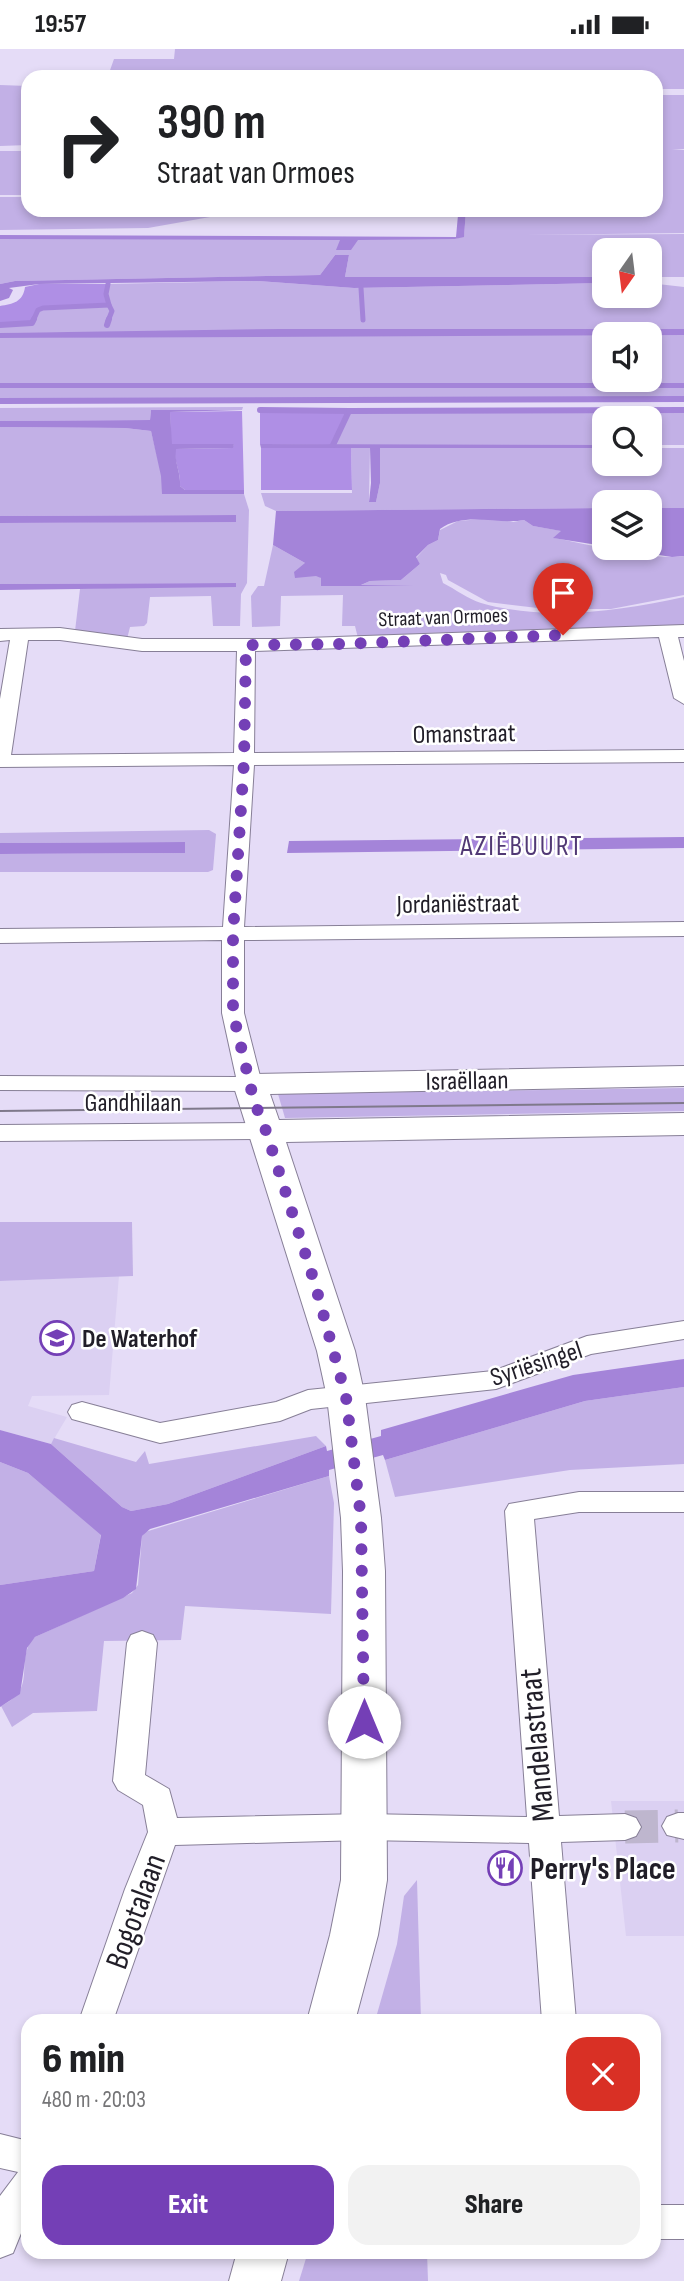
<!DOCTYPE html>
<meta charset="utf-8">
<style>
:root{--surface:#fff;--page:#f2f2f2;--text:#202124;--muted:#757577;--accent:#743fb6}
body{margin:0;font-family:"Sofia Sans Condensed",sans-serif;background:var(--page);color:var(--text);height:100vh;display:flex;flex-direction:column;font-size:26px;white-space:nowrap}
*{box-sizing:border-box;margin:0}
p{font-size:23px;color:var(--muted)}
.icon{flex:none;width:38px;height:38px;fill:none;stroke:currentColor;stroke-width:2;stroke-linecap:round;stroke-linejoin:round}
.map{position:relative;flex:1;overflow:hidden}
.panel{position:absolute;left:21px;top:1965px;width:640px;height:245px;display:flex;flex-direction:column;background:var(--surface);border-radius:21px;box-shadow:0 4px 10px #0003}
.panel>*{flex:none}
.banner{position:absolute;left:21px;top:21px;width:642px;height:147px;border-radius:21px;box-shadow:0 4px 10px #0003;background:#fff;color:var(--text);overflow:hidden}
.needle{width:46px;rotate:194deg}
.controls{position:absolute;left:592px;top:189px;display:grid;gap:14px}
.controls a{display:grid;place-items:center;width:70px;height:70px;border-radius:14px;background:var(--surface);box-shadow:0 4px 10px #0003;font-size:35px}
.pin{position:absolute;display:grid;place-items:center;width:60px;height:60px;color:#fff;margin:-72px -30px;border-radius:50% 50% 50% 0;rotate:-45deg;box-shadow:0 0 7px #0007}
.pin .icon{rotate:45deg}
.me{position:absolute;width:77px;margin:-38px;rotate:0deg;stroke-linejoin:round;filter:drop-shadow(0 0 5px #0008)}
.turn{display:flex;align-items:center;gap:24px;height:147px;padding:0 21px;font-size:32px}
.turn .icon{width:91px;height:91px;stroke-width:2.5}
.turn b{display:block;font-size:49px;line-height:60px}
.round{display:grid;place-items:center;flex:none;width:74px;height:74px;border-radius:21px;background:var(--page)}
.head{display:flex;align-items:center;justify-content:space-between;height:119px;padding:0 21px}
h1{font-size:42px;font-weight:800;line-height:52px}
.primary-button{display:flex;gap:14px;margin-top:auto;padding:14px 21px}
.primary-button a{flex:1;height:80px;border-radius:21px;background:var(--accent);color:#fff;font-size:28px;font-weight:800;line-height:80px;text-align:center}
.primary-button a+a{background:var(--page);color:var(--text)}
.status{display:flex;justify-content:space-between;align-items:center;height:49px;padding:0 35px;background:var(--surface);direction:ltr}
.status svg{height:19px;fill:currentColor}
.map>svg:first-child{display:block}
</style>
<div class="status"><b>19:57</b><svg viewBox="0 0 49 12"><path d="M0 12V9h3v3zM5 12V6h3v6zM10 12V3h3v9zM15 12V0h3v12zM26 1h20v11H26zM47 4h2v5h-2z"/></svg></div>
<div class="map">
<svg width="684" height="2232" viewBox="0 0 684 2232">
<rect width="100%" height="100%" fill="#e5dcf7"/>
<!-- built -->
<g fill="#dbd0f2">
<polygon points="119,1227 109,1346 32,1347 28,1357 67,1368 51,1395 0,1381 0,1232"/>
<polygon points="611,1752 684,1752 684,1887 626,1887"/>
</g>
<!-- green -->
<g fill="#c2b0e6">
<polygon points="175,0 684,0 684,40 656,40 656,28 65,28 66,24 109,24 114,10 174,10"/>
<polygon points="0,36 28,37 28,96 0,97"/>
<polygon points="656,46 684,46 684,100 672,101 684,101 684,184 524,186 684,185 684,228 649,228 649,201 604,201 604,228 345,228 349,206 335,206 320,226 15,232 0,235 0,190 455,190 464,187 466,161 656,161"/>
<rect x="0" y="102" width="28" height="44"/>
<polygon points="0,148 28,148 28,161 251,161 251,163 227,165 148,179 0,181"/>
<polygon points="258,232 354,239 604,234 604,247 649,247 649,234 684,238 684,280 0,284 0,276 32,274 38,261 43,259 109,256 106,245 108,235"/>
<polygon points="288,286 604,286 604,331 649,331 649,286 684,286 684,334 0,334 0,289"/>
<polygon points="0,339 684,339 684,350 0,352"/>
<polygon points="243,358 242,361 151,361 150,371 0,372 0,359"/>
<polygon points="684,361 684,396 649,396 649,369 604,369 604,396 333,396 349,362"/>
<polygon points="0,378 125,379 151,382 162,427 173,445 244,445 249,461 247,534 241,545 240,577 213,577 211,547 150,548 147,574 144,577 130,578 127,590 75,582 80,540 236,534 0,535 0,474 236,472 236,466 0,467"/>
<polygon points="351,399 370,399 369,452 376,453 380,434 380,399 604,399 604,415 649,415 649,399 684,399 684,459 649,459 649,453 604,453 604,459 276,462 265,457 261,444 352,444"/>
<path d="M493 469 513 473 524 471 533 477 562 482 554 489C588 495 652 512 684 507V546L611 560H546L488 553 448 531 446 526 440 524 443 534C455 540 468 550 481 554 548 573 618 562 684 548V578L423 584 358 589 355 577H342L343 546 281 547 280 577 252 578 251 547 258 537H264L273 496 305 514 321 529V537H359L370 532 401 531 420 515 416 509 428 496 438 491 440 481 458 472Z"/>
<polygon points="209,781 216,785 213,821 208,823 0,823 0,805 184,804 184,793 0,794 0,784"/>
<polygon points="684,1039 684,1062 285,1069 278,1045"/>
<polygon points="0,1173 132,1173 133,1227 0,1232"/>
<polygon points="684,1338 684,1415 570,1421 395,1448 385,1411 585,1352"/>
<polygon points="316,1387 326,1397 168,1455 131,1462 122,1458 51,1395 54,1389 136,1413 145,1402 149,1415"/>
<polygon points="0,1413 28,1424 101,1485 94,1522 0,1536"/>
<path d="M329 1427 334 1454 331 1565 185 1557 181 1591 104 1592 97 1662 33 1664 12 1678 1 1657C36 1640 17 1620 30 1593L35 1588 132 1544 138 1536 142 1487 145 1483Z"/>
<polygon points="417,1831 421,1972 375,1972 397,1895 404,1847"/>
<polygon points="308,2203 427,2203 428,2232 299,2232"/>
</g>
<!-- forest -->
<g fill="#af8fe5">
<path d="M39 235H108L106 245 109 256 43 259 38 261 32 274 0 276V257C13 255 23 253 25 238Z"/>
<polygon points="260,361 349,362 333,396 260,395"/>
<path d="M242 362 244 441H185L180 437C181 423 174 414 175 400L232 399 234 395H171L170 363Z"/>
<polygon points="261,399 351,399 352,441 261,441"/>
</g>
<!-- water -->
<g fill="#a484d9">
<polygon points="466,161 464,188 455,190 358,191 351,201 336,201 340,191 0,190 0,186 456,188 458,166 362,165 362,163"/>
<polygon points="335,206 349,206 345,228 604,228 604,234 354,239 258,232 39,235 9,239 13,241 9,249 0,252 0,235 15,232 320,226"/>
<polygon points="280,280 684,280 684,286 0,289 0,284"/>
<rect x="0" y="334" width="684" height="5"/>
<path d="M151 361H242L170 363 172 395H234L233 399 176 400C174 414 181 423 180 437L185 441H244V445H162L161 427 151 382 125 379 0 378V372L150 371Z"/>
<polygon points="260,395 604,396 604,399 380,399 380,434 376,453 369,453 371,434 370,399 261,399"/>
<path d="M604 459V497L553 489 561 482 533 477 524 471C499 476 464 462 440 480L438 491 428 496 416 508 420 515 401 531 370 532 361 536 414 537H321V529L316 527 295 529 294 523 305 514 273 496 276 462Z"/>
<polygon points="649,459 684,459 684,507 672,508 612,499 649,499"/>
<polygon points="236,466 236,473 0,474 0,467"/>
<polygon points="236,534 236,538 0,541 0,535"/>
<polygon points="684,788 684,799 287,804 289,792"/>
<polygon points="185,793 185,804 0,805 0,794"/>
<polygon points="684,1310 684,1338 585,1352 385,1411 383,1406 329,1421 329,1427 150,1480 142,1487 136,1540 123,1549 35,1588 27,1599 20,1645 0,1658 0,1536 94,1522 101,1486 28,1424 0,1413 0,1381 51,1395 122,1458 131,1462 168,1455 326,1397 327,1402 381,1387 381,1381 573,1326"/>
</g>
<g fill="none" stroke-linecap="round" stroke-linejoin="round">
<!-- stream-far1 -->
<g stroke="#a484d9" stroke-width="5">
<polyline points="361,239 363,271"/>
<polyline points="33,272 38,261 43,259 109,256 106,245 108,235"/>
<polyline points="108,272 112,262 109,256"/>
</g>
<!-- stream -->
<g stroke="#a484d9" stroke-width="6">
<polyline points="0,276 32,274 34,270"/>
<polyline points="107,276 109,270"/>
<polyline points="0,352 684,350"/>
<polyline points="260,361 349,362 333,396"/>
<polyline points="349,362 684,361"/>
</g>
<!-- street-tunnel -->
<polyline stroke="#beb6ce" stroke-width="33" stroke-dasharray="33 17" stroke-linecap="butt" points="625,1778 678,1777"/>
<!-- street casing -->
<g stroke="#877f97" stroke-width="2">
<g id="street">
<path d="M684 576V588H678L684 612V655L674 649 659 588 255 602 254 704 684 701V713L254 716 244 878 684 873V887L244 891V964L262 1035 258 1040 250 1042 0 1041V1027L236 1028 222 964V891L0 894V880L223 878 234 716 0 718V650L10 591 0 592V580L60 579 142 590H278ZM28 591H60L142 602H237L234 704 11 706Z"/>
<polygon points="266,1074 275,1077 278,1082 275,1087 266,1090 0,1092 0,1076"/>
<polygon points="684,1272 684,1290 591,1305 496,1340 311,1360 280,1372 160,1394 72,1370 68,1363 72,1356 82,1353 160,1374 276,1353 308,1341 493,1322 587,1287"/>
<polygon points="579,1443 684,1443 684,1463 579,1463 534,1470 559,1767 625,1765 636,1769 641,1778 636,1787 625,1791 561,1793 576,1972 542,1972 529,1794 364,1791 175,1796 113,1972 79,1972 125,1840 148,1783 143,1756 118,1741 113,1732 127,1594 131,1586 142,1582 153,1586 157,1594 145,1726 169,1740 177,1769 364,1765 527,1768 505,1462 509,1455"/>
<polygon points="678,1764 684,1764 684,1790 667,1786 662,1777 667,1768"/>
<polygon points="0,2085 28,2092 28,2167 13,2204 0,2209 0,2147 18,2123 0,2119"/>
<rect x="654" y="2156" width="30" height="34"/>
</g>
</g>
<!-- secondary casing -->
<g stroke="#877f97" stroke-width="2">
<g id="secondary">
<polygon points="684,1017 684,1037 270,1045 279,1071 684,1064 684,1086 286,1093 355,1302 365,1348 381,1469 385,1522 387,1831 378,1886 355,1972 307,1972 330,1886 341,1831 343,1522 341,1469 327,1348 317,1302 233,1035 238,1028 250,1025"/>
<polygon points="237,2203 289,2203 281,2232 229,2232"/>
</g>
</g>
<!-- street -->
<use href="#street" fill="#fff" fill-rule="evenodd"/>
<!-- secondary -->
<use href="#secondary" fill="#fff" fill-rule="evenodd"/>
<!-- tram -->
<polyline stroke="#7f798b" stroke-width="2" points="0,1062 684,1054"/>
</g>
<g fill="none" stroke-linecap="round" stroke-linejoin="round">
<!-- route -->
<polyline stroke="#743fb6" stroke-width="12" stroke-dasharray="0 21.6" points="364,1673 361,1469 346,1348 315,1235 266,1082 254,1052 233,964 233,885 244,712 246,596 339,595 563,586"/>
</g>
<!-- icons -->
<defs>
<g id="school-ring" transform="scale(1.75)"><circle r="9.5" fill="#fff" stroke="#743fb6" stroke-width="1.5"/><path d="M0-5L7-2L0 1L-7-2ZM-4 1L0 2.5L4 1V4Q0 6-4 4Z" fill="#743fb6"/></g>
<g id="restaurant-ring" transform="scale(1.75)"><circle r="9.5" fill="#fff" stroke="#743fb6" stroke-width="1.5"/><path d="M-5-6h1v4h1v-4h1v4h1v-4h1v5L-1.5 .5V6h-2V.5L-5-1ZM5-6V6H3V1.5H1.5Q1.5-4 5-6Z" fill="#743fb6"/></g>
</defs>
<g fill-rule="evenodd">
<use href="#school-ring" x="57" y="1289"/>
<use href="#restaurant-ring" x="505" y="1819"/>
</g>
<g text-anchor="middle" stroke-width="5" stroke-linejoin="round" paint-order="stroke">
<!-- far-street labels -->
<g font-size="21" fill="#211e28" stroke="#fff">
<text transform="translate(443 568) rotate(-2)" y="7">Straat van Ormoes</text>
</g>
<!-- street labels -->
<g font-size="26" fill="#211e28" stroke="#fff">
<text transform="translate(464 684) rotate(-1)" y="9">Omanstraat</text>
<text transform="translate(458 854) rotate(-1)" y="9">Jordaniëstraat</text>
<text transform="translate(467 1031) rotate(-1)" y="9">Israëllaan</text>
<text x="133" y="1062">Gandhilaan</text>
<text transform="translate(536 1314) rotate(-18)" y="9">Syriësingel</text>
</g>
<!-- poi labels -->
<g font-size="26" font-weight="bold" fill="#211e28" stroke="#fff" text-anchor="start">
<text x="82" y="1298">De Waterhof</text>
</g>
<!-- neighbourhood labels -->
<g font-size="28" letter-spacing="2" fill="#513975" stroke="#fff">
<text x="522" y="806">AZIËBUURT</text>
</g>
<!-- near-street labels -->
<g font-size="32" fill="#211e28" stroke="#fff">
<text transform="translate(536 1696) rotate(-95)" y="11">Mandelastraat</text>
<text transform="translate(135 1862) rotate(-70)" y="11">Bogotalaan</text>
</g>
<!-- near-poi labels -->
<g font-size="32" font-weight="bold" fill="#211e28" stroke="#fff" text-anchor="start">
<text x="530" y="1830">Perry's Place</text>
</g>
</g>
</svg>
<div class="controls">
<a><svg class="needle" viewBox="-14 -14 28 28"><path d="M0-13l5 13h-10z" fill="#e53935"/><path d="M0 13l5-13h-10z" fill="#757577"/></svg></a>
<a><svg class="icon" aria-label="sound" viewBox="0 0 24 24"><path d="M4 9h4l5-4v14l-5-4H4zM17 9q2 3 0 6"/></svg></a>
<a><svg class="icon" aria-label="search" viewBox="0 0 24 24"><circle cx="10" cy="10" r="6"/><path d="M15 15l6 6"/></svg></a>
<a><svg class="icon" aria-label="layers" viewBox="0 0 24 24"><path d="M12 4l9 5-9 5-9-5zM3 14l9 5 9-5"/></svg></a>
</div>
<div class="pin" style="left:563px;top:586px;background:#d93025"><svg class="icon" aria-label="arrive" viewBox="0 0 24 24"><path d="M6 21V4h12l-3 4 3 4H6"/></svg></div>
<svg class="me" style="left:364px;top:1673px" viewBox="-20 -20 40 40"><circle r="19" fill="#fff"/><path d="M0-13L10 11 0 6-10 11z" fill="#743fb6"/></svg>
<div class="banner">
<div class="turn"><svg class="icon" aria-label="right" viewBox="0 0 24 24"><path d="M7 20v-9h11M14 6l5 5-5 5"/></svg><div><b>390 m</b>Straat van Ormoes</div></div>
</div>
<section class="panel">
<div class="head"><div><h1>6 min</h1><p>480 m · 20:03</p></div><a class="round" style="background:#d93025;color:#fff"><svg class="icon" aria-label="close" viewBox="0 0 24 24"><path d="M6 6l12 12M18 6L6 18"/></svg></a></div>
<div class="primary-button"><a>Exit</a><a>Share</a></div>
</section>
</div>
